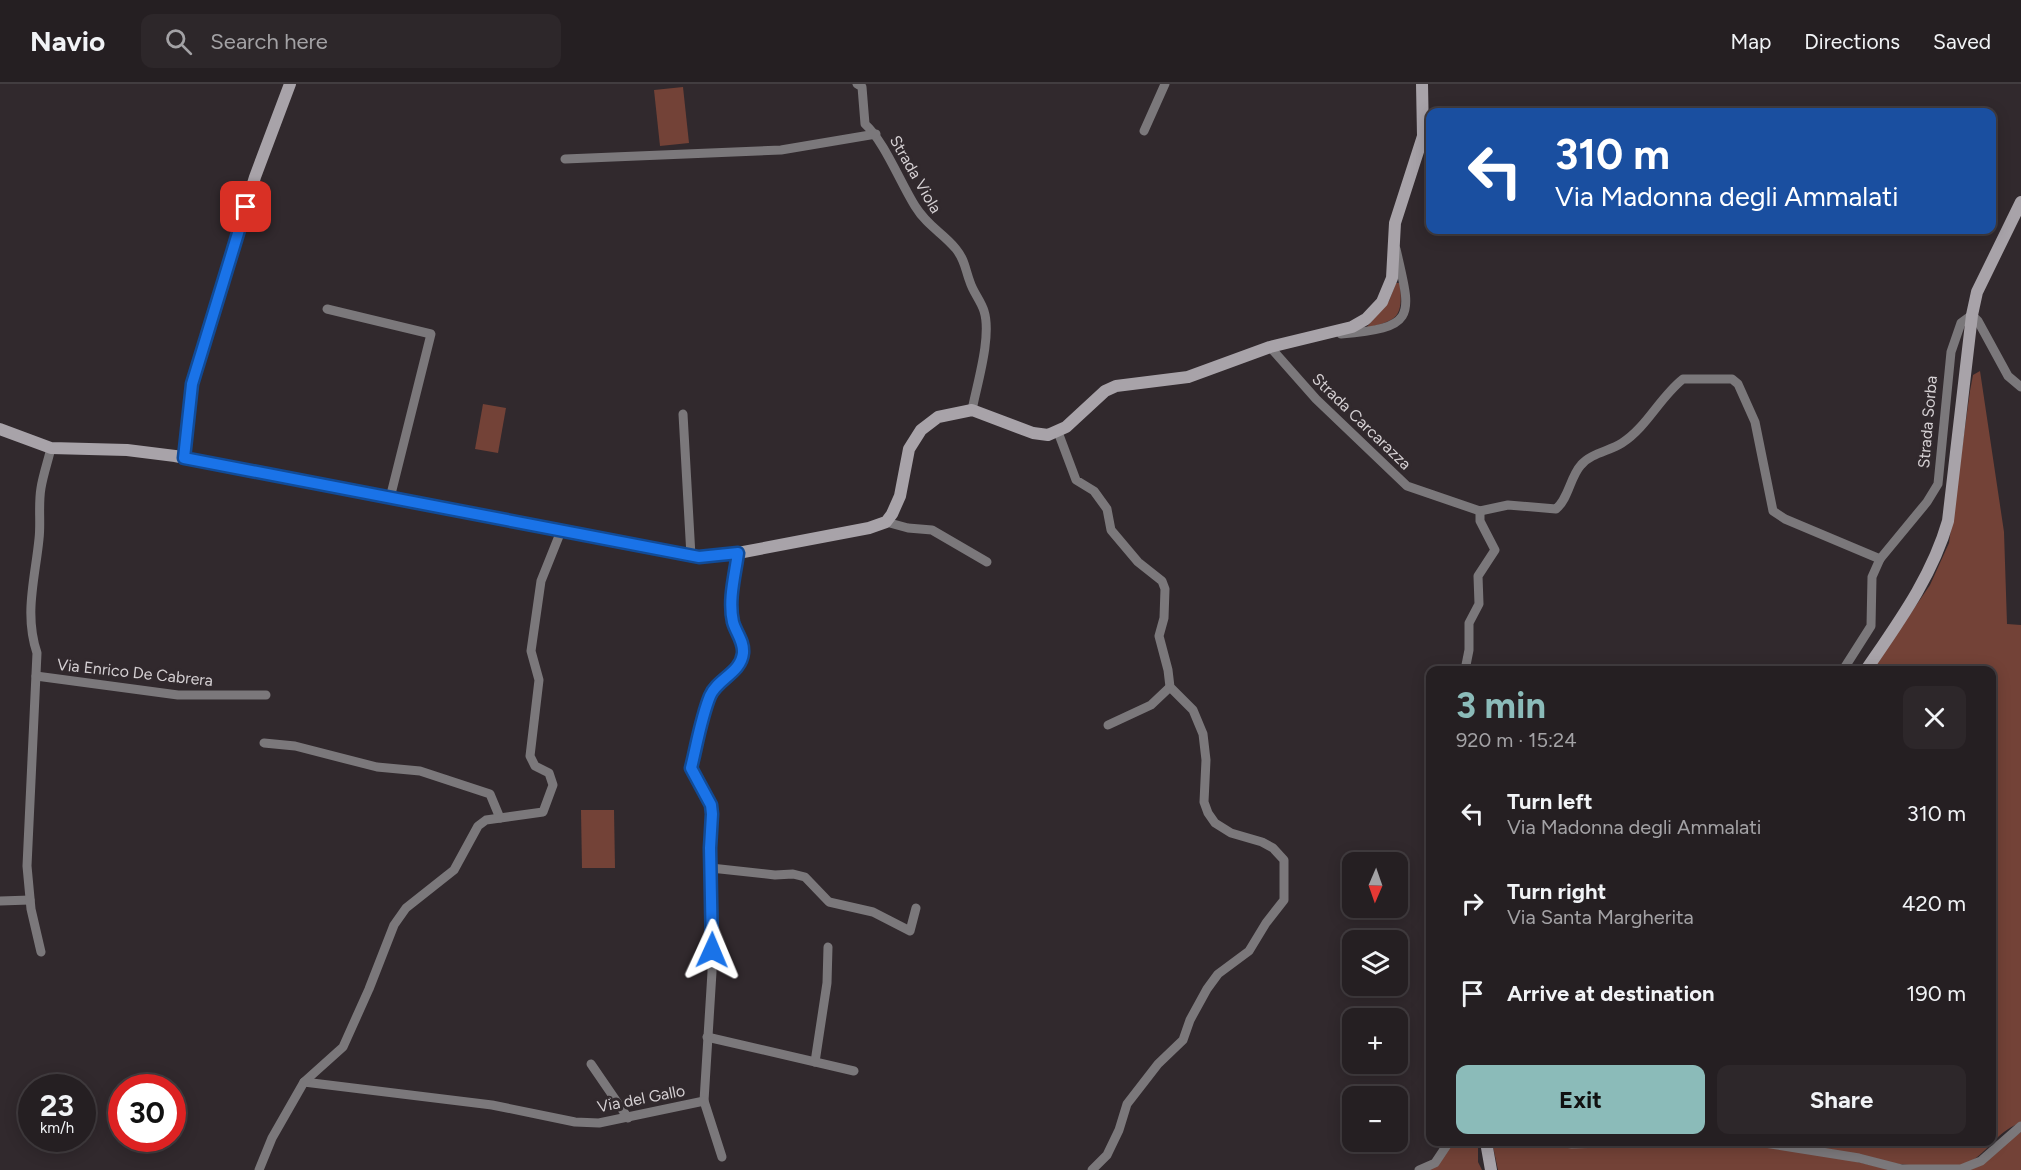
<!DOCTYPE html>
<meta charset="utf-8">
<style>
:root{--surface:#251f22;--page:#2d272a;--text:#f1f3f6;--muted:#a3a2a5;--line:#423d40;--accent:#8bbbb9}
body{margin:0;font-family:Figtree,sans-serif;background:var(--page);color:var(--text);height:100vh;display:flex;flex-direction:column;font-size:22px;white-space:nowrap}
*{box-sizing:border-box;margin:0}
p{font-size:20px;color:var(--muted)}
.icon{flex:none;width:33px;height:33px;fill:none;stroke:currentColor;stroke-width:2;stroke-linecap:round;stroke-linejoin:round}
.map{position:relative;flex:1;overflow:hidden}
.side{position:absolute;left:1426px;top:582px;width:570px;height:480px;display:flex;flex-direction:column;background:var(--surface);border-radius:12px;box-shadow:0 3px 15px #0003,0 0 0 2px var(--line)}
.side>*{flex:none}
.guide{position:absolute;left:1426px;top:24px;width:570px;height:126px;border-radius:12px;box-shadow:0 3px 15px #0003,0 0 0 2px var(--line);background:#1a4fa0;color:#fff;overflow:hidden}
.needle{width:39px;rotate:182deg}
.tools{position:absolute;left:1342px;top:768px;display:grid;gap:12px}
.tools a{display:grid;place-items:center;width:66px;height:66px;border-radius:12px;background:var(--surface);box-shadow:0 3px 15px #0003,0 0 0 2px var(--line);font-size:30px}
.speed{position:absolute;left:18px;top:990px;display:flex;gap:12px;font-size:30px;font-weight:700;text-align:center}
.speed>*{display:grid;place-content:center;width:78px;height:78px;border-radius:50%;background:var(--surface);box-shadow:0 3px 15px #0003,0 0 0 2px var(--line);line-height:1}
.speed small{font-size:15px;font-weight:400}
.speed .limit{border:9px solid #d22;background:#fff;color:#111}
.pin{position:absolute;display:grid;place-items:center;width:51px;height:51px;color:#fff;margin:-26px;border-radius:12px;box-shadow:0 3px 9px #0006}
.me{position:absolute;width:66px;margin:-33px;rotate:1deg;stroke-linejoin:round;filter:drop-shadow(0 0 4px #0008)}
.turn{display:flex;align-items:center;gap:21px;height:126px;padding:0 30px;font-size:27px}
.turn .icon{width:78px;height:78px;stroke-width:2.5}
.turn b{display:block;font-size:42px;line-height:51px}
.round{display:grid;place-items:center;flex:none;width:63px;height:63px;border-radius:12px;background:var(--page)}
.summary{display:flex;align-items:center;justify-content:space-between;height:102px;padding:0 30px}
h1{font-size:36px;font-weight:700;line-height:45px;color:var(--accent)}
.primary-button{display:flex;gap:12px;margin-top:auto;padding:12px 30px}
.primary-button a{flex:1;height:69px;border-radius:12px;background:var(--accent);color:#111;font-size:24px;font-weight:700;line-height:69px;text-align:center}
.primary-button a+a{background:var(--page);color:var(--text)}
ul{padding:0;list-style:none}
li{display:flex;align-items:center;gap:18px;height:90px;padding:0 30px}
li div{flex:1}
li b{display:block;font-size:22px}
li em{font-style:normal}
header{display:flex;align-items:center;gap:36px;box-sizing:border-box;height:84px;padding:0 30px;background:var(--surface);border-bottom:2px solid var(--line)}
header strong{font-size:28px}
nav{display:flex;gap:33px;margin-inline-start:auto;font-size:21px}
.search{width:420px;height:54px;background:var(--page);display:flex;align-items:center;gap:15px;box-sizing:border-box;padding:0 21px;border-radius:12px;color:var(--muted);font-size:22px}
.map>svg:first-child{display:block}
</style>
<header>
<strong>Navio</strong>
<div class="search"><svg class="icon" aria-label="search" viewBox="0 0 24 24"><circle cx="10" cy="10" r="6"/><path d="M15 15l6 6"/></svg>Search here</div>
<nav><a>Map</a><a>Directions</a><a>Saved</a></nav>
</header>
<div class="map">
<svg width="2021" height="1086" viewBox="0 0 2021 1086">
<rect width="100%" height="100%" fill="#31292d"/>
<!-- green -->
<g fill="#734237">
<polygon points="683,3 689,59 660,62 654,6"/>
<path d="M1396 199H1400C1403 234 1398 236 1366 244L1389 217Z"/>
<path d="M1980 287 2004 448 2007 540 2021 541V1039C1995 1046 1985 1077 1958 1082 1904 1086 1825 1068 1772 1058H1992V586H1872L1930 501 1949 459 1970 307 1973 291Z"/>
<polygon points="483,320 506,324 498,369 475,365"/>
<polygon points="581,726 614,726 615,784 582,784"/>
<polygon points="2021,1048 2021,1086 1968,1086"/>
<polygon points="1452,1058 1478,1058 1478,1078 1482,1086 1429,1086"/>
<polygon points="1492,1058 1541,1058 1576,1063 1738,1058 1849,1076 1892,1086 1498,1086"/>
</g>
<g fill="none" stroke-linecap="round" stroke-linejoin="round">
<!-- street -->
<g stroke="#7b787b" stroke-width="9">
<path d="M857 0 862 3 865 40C884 57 900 98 915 122 928 143 942 148 956 165 965 176 965 185 970 198 973 208 981 217 984 227 992 252 977 300 972 326"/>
<polyline points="1144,47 1165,0"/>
<polyline points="565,75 781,66 876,50"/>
<polyline points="327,225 431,250 390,414"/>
<path d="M1341 250C1419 244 1411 231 1396 165"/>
<path d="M1270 263 1316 315 1407 402 1480 427 1508 421 1556 425C1569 414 1570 393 1581 381 1591 369 1610 367 1622 359 1647 343 1660 313 1683 295H1732L1738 300 1755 338 1773 427 1785 435 1880 475"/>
<polyline points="683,330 691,472"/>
<polyline points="1058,348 1076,396 1094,407 1107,425 1111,446 1138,478 1162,497 1165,505 1164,534 1159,552 1168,586 1170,603 1193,626 1203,650 1206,676 1204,718 1208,729 1215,739 1231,749 1262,758 1273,764 1284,776 1284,816 1266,839 1249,867 1218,890 1207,905 1190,936 1183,956 1158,980 1127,1020 1119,1046 1107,1071 1092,1086"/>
<polyline points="886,438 908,444 932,446 987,478"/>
<polyline points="1465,586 1469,566 1469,539 1479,520 1478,492 1495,466 1480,437 1480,427"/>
<polyline points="1843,586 1871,542 1872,493 1880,475 1927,418 1938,400 1951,268 1961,239 1972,231 1978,237 2008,292 2021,303"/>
<polyline points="36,592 178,611 266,611"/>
<polyline points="1108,641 1151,621 1170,603"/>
<polyline points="264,659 295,662 377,683 420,687 490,710 500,734"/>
<polyline points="711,784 775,791 793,790 805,793 829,818 873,828 910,847 916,824"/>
<polyline points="0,817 30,816"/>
<path d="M41 868 31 825 27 782 37 569C24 530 35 495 39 455 41 439 38 421 41 404 43 391 48 377 51 364"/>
<polyline points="707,953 854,987"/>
<polyline points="815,978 827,899 828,863"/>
<polyline points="591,980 628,1034"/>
<polyline points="304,998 492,1021 575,1038 599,1039 704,1017 712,888 710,764 712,730 711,721 691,683 710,610 737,584 743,569 742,557 733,538 732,506 738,469"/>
<polyline points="704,1017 722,1073"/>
<polyline points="1557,1058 1572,1060 1635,1058"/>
<polyline points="1758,1058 1859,1074 1902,1085 1961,1085 1981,1077 2021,1042"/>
<polyline points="259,1086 272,1054 304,998 343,963 369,905 394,841 406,824 454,786 478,742 486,736 543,728 553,701 549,689 535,682 530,672 539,596 531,567 541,497 561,447"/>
<polyline points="1419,1086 1435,1079 1449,1058"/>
</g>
<!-- secondary -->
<g stroke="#a8a3a9" stroke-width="12">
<polyline points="0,345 51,364 127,366 175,372 699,473 738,469 869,444 886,438 892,430 900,412 909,365 921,346 938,333 972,326 1033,349 1048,351 1066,343 1105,307 1116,302 1188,293 1270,263 1352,243 1366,235 1382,218 1392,194 1395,139 1423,52 1422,0"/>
<polyline points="184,373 192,300 255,93 290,0"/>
<path d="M1866 586C1898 539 1932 493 1948 437L1972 231 1977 208 2021 118"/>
<polyline points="1486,1058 1491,1086"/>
</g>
</g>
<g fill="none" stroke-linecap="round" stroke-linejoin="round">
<!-- route casing -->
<g stroke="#114b97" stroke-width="15">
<path id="route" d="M246 123 192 300 184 374 699 473 738 469C735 491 728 516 733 538 736 549 744 557 743 569 741 589 717 595 710 612 701 634 697 660 691 684L711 721 712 730 710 764 712 866"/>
</g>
<!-- route -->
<use href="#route" stroke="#1a73e8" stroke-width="10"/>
</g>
<g text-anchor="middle" stroke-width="6" stroke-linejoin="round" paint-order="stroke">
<!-- street labels -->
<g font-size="16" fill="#d5d0d3" stroke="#31292d">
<text transform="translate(916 90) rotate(60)" y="6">Strada Viola</text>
<text transform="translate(1362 337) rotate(44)" y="6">Strada Carcarazza</text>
<text transform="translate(1927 338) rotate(-85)" y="6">Strada Sorba</text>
<text transform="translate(135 588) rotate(6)" y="6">Via Enrico De Cabrera</text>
<text transform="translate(641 1014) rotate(-11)" y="6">Via del Gallo</text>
</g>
</g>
</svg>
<div class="tools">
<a><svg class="needle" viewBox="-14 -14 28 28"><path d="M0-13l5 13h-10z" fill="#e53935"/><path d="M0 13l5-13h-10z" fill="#a3a2a5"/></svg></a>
<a><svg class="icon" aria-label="layers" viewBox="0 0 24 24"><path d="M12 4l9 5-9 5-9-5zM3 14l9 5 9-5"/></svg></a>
<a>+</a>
<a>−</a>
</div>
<div class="speed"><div>23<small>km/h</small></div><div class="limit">30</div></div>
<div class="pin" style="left:246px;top:123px;background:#d93025"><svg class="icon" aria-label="arrive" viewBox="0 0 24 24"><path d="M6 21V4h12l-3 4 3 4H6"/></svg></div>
<svg class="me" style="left:712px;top:866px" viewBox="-20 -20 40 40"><path d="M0-17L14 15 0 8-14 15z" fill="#1a73e8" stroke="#fff" stroke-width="4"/></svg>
<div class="guide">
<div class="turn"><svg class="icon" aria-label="left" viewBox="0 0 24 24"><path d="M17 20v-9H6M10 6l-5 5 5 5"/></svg><div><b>310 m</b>Via Madonna degli Ammalati</div></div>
</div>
<section class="side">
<div class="summary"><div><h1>3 min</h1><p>920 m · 15:24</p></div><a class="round"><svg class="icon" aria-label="close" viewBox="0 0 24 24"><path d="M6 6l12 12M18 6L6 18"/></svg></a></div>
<ul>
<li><svg class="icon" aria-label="left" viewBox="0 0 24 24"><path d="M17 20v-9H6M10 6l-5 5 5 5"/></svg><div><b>Turn left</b><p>Via Madonna degli Ammalati</p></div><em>310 m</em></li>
<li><svg class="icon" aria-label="right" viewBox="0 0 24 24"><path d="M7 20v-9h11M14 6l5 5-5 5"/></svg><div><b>Turn right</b><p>Via Santa Margherita</p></div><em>420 m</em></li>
<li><svg class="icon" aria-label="arrive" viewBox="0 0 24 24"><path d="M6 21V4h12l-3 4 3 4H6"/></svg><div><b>Arrive at destination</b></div><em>190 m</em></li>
</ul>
<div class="primary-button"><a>Exit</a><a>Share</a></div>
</section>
</div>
